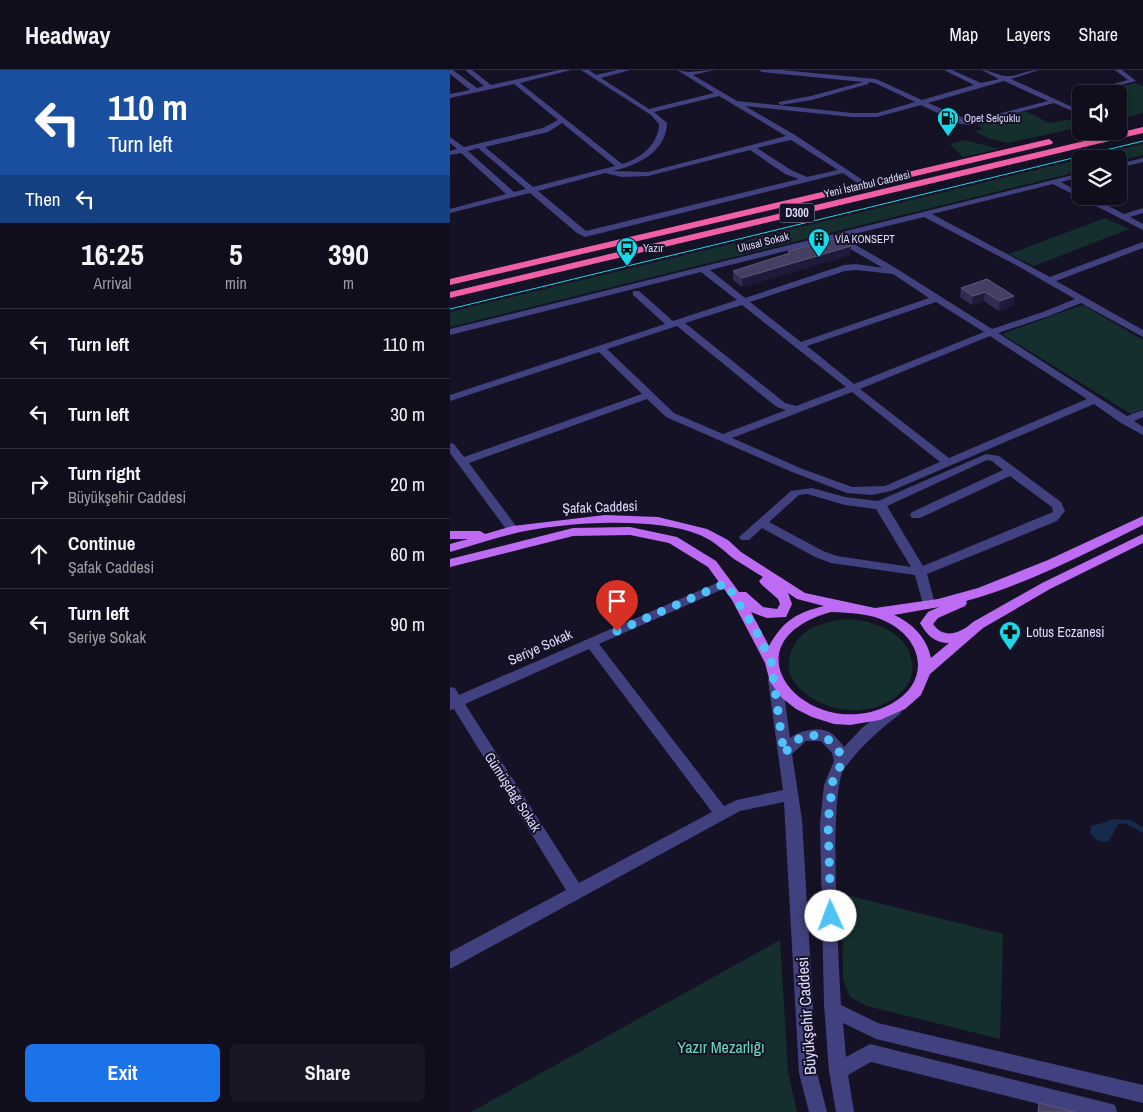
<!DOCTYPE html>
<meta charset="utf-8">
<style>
:root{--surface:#100e1c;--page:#191725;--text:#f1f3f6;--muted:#9c9ca3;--line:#302e3b;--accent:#1a73e8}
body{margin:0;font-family:"Archivo Narrow",sans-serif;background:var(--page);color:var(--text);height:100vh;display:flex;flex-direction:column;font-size:19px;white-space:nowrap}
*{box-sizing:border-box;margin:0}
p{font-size:16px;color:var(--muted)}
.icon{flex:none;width:28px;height:28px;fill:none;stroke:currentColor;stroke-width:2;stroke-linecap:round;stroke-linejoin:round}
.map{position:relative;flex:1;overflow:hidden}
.drawer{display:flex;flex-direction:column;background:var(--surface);width:450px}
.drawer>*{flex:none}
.hud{background:#1a4fa0;color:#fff;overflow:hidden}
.controls{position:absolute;left:622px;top:15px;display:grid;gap:10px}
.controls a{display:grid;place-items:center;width:55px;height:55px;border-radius:8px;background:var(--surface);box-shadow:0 2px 8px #0003,0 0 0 1px var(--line);font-size:25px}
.pin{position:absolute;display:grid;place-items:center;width:42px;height:42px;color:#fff;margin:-51px -21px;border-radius:50% 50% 50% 0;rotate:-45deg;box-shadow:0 0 5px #0007}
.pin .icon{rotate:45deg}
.me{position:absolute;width:55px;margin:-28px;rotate:358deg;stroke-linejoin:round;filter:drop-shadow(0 0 4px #0008)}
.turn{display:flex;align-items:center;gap:18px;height:105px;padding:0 25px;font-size:22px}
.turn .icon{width:65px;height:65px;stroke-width:2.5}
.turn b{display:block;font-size:35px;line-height:42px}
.then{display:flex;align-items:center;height:48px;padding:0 25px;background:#0003;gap:10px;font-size:19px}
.eta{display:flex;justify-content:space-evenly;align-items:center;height:85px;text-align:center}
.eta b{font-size:30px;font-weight:700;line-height:35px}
.cta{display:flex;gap:10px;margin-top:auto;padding:10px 25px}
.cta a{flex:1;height:58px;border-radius:8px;background:var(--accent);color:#fff;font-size:20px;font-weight:700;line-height:58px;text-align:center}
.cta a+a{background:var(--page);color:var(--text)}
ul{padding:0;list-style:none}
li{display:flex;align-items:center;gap:15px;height:70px;padding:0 25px;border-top:1px solid var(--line)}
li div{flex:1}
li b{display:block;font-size:19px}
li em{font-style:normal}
header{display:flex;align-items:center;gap:30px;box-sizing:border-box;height:70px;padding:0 25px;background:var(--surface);border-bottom:1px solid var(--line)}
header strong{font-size:24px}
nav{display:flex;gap:28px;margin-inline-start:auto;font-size:18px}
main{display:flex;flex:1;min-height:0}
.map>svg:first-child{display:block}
</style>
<header>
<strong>Headway</strong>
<nav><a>Map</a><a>Layers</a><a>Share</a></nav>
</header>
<main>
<section class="drawer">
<div class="hud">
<div class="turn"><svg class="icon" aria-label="left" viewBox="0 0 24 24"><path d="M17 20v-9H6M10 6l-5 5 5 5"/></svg><div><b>110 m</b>Turn left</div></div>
<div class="then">Then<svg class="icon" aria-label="left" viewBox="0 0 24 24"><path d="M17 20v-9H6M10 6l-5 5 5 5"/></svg></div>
</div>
<div class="eta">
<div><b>16:25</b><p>Arrival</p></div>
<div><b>5</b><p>min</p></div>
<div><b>390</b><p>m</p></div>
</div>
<ul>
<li><svg class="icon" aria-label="left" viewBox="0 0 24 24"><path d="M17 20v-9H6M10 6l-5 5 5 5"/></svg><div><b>Turn left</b></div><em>110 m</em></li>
<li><svg class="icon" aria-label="left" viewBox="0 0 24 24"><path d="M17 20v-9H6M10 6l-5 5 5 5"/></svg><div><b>Turn left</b></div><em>30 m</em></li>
<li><svg class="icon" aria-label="right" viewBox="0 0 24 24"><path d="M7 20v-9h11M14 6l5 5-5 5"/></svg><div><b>Turn right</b><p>Büyükşehir Caddesi</p></div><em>20 m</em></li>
<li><svg class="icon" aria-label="ahead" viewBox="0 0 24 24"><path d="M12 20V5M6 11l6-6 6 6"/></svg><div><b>Continue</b><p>Şafak Caddesi</p></div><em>60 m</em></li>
<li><svg class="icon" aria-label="left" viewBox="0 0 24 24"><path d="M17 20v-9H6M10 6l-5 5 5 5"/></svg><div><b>Turn left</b><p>Seriye Sokak</p></div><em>90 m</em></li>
</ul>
<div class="cta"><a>Exit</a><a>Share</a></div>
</section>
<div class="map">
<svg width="693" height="1042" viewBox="0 0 693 1042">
<rect width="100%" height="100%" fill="#151226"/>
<!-- green -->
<g fill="#152f2e">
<polygon points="685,13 693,16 693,43 669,49 669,24 641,24"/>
<polygon points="575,41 599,53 631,48 631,57 558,73 540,69 524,61 533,59 527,55"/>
<polygon points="515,70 549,79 513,87 500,74"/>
<polygon points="693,74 693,85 669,91 669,89 631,89 631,101 0,257 0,242"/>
<polygon points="655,148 679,159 584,196 559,184"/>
<polygon points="629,236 635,236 693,270 693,339 681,344 552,264"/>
<path d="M399 549C426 552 458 562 462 593 463 600 462 609 457 615 433 650 377 646 349 618 330 599 340 569 362 558 374 552 386 550 399 549Z"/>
<polygon points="392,824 553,864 550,969 417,936 400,927 393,910"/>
<polygon points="330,870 338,1002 347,1042 21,1042"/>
</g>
<!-- water -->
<path fill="#152b4c" d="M662 749 680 750 693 757V763L675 753 668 754 659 771C650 773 646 770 640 763L641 756 657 752Z"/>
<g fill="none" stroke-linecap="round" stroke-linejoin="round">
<!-- minor -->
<g fill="#424180" fill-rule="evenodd">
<path d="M0 0H3L27 18 34 16 15 0H22L41 15 109 0H121L70 13 172 94C191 89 209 73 209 54L201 45 131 0H139L146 5 168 0H180L151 8 199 39 264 23 227 0 238 2 264 0 243 5 287 31 402 43H427L465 32 425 13 419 12 418 14 362 30 331 35 329 34V32L361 26 413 12 312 2 309 0H332L426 9 472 30 524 15 494 0H502L531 13 549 9 532 0C541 0 548 6 556 6 566 7 577 0 589 0L561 9 631 41V45L604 33 521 55 511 54 471 35 427 47H402L295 36 345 65 420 115 413 117 393 103 135 167 127 163 80 123 0 143V139L56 124 11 83 0 85V81L7 79 0 73V67L14 77 93 58 108 50 64 14 0 28V24L20 20 0 4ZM554 11 598 31 521 51 478 33ZM269 26 336 66 198 102 163 101C188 95 216 82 217 53L204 42ZM112 53 165 96 83 117 35 77 98 62ZM341 70 388 100 357 107 341 100 307 78ZM28 78 76 119 64 122 18 81ZM300 80 335 104 349 109 136 161 88 121 155 103 172 107 198 106Z"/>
<polygon points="665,0 672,0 686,11 631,25 631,23 678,10"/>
<polygon points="693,88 693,92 669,98 669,94"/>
<path d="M631 103V107L611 112 631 123V126H639L674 144 693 138V143L680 147 693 154V160L603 114 482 144 600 207 693 172V178L606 211 693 260V267L631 233 599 246 548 263 677 346 693 340V347L684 351 693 357V365L671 353 644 334 441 421 422 425 397 423 342 402 216 347 197 329 19 393 69 460 63 464 59 463 0 383V373L4 374 14 387 192 324 149 282 0 331V325L215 254 183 225V221H189L223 251 287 230 251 202 0 265V259ZM474 147 566 195 625 229 593 242 542 259 444 197 392 167ZM383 169 433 198 406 194 394 195 295 228 260 200ZM406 200 443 204 479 228 351 272 300 232 395 201ZM486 232 534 262 404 314 357 276ZM292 235 396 317 346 336 335 333 235 253ZM227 256 319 331 327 337 336 340 273 364 224 343 157 279ZM540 266 637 329 499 388 410 319ZM402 322 490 392 435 416 402 417 350 398 282 368Z"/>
<path d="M536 384 549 386 611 432 615 441 607 451 477 504 485 534 483 537H475L473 534 465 505 381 493 365 487 312 458 299 470H291L289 467 341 421 362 418 395 427 428 431ZM537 390 542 391 553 400 462 442 460 445 462 448H470L560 406 602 437 603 442 473 496 437 436ZM357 424 395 435 426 439 461 497 387 486 373 481 319 452 349 425Z"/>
<path d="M276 509 282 513 280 516 149 574 274 736 287 730 333 720 318 610 320 606H330L332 610 340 668C349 661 368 656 379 662 385 665 390 672 394 677L412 658 440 636 445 635 450 636 452 640 450 644C427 662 410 677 394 699 378 723 389 897 391 935L428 953 693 1015V1033L426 969 393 953 396 987 420 974 658 1033 665 1035 667 1042H621L421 992 398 1005 404 1042H386L379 1001 374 934 370 753 374 715 384 691 382 683 371 671H356L342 684 352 750 367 1003 377 1042H359L349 1003 334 732 290 741 0 899V882L116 820 4 639 0 640V617L5 618 9 625ZM139 579 262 742 129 813 15 634Z"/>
</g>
<!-- major -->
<path fill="#bd6bf2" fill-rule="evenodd" d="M155 445 208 447 257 459 278 470 291 482 355 523 425 538 488 529 528 518 598 490 693 446V455C636 483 578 514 516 531L517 533 515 536 488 548 483 554C494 570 511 563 523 552L592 513 693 464V473L600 519 533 558 480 604 471 625 455 639 430 650 400 655 384 654 362 647 346 639 332 628 320 612 315 593 282 530 258 497 219 473 180 465 123 466 0 497V489L123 458 180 457 227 467 266 491 289 522H296L313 537 327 539 330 534 328 529 311 514 309 511 313 507C303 501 294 495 284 489 273 480 264 471 250 465 204 446 111 452 62 464 41 469 21 476 0 482V474L18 469H0V461H30L35 464 63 456ZM338 523 347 529 374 536C346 543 334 550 319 576L301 542 317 548 336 547 342 534ZM489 537 478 542 470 553C477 565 484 573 499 573L481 588C477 568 462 553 444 545ZM381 542C400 543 420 543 437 552 475 571 480 613 441 634 361 677 268 574 381 542Z"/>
<!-- highway -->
<g fill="#f160a7" fill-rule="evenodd">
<polygon points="693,57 693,63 0,228 0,222"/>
<polygon points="599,69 603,72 602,74 0,215 0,209"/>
</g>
<!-- tram -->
<polyline stroke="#17d9ea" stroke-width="1" points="0,239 693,71"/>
</g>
<!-- wall -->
<g fill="#332c52">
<polygon points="401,176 400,185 292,217 283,210 283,201 338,184 338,181"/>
<polygon points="511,218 564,226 563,235 549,241 534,231 522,235 510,227"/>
</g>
<!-- shaded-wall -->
<g fill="#1f1a39">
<polygon points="401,176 400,185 292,217 292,208"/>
<polygon points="535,222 534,231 522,235 523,226"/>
<polygon points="564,226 563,235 549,241 550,231"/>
</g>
<!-- building -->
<g fill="#453f64" stroke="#5d577c">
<polygon points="387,168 401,176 292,208 283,201 340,183 338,181"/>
<polygon points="537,209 564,226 550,231 535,222 523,226 511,218"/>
<polygon points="589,1033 625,1042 588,1042"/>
</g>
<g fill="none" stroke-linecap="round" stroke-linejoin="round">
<!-- route -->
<path stroke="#4fc3f7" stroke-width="9" stroke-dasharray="0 16.2" d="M167 561 276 513 306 561 321 591 334 684C349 666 352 664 375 666L389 681 392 693 383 709 378 753 381 846"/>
</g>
<!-- icons -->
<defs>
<g id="fuel-pin" transform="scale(1.125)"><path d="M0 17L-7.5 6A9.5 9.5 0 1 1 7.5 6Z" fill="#17d9ea" stroke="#151226"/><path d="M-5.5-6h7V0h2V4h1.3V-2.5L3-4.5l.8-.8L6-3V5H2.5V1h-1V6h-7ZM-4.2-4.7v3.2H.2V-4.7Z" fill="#111"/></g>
<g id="building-pin" transform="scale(1.125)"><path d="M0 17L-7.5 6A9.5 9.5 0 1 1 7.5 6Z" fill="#17d9ea" stroke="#151226"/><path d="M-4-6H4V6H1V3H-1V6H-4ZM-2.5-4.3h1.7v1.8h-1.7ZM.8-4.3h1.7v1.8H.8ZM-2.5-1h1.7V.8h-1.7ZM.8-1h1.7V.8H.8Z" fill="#111"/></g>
<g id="bus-pin" transform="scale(1.125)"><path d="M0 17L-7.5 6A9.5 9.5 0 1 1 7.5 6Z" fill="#17d9ea" stroke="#151226"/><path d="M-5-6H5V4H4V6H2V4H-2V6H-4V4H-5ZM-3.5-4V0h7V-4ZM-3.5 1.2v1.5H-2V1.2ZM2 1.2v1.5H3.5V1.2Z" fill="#111"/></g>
<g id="pharmacy-pin" transform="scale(1.125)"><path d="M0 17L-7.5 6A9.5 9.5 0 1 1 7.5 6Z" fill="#17d9ea" stroke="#151226"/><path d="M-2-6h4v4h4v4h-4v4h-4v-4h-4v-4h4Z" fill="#111"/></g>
</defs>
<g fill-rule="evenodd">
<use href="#fuel-pin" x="498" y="48"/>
<use href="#building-pin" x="369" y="169"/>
<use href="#bus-pin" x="177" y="178"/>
<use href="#pharmacy-pin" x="560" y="562"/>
</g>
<g text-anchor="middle" stroke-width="4" stroke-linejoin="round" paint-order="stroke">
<!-- far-poi labels -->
<g font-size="11" fill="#dddafc" stroke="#151226" text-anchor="start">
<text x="514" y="52">Opet Selçuklu</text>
<text x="385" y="173">VİA KONSEPT</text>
<text x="193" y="182">Yazır</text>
</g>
<!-- far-street labels -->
<g font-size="11" fill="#dddafc" stroke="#151226">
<text transform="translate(417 114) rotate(-13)" y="4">Yeni İstanbul Caddesi</text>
<text transform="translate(313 172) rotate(-14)" y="4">Ulusal Sokak</text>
</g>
<!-- shield labels -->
<rect fill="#151226" stroke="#a19ebc" stroke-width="1" x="329.5" y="133.5" width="35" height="19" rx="4"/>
<g font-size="12" font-weight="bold" fill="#dddafc">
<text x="347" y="147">D300</text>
</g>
<!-- street labels -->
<g font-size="14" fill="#dddafc" stroke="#151226">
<text transform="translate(150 437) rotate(-2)" y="5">Şafak Caddesi</text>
<text transform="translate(90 577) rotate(-24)" y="5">Seriye Sokak</text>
<text transform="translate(63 722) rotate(57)" y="5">Gümüşdağ Sokak</text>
</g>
<!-- poi labels -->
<g font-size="14" fill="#dddafc" stroke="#151226" text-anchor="start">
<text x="576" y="567">Lotus Eczanesi</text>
</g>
<!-- near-street labels -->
<g font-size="16" fill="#dddafc" stroke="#151226">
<text transform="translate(356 946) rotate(-94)" y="6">Büyükşehir Caddesi</text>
</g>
<!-- near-park labels -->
<g font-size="16" fill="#6bd6ba" stroke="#151226">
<text x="271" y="983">Yazır Mezarlığı</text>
</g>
</g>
</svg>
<div class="controls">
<a><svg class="icon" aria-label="sound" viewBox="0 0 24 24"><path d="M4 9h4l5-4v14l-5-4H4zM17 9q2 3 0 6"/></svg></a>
<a><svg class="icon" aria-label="layers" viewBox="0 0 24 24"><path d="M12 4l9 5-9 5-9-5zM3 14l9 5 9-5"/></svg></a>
</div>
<div class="pin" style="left:167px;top:561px;background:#d93025"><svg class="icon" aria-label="arrive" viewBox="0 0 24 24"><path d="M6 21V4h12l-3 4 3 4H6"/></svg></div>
<svg class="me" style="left:381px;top:846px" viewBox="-20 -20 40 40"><circle r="19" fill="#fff"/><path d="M0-13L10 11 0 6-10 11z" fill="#4fc3f7"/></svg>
</div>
</main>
